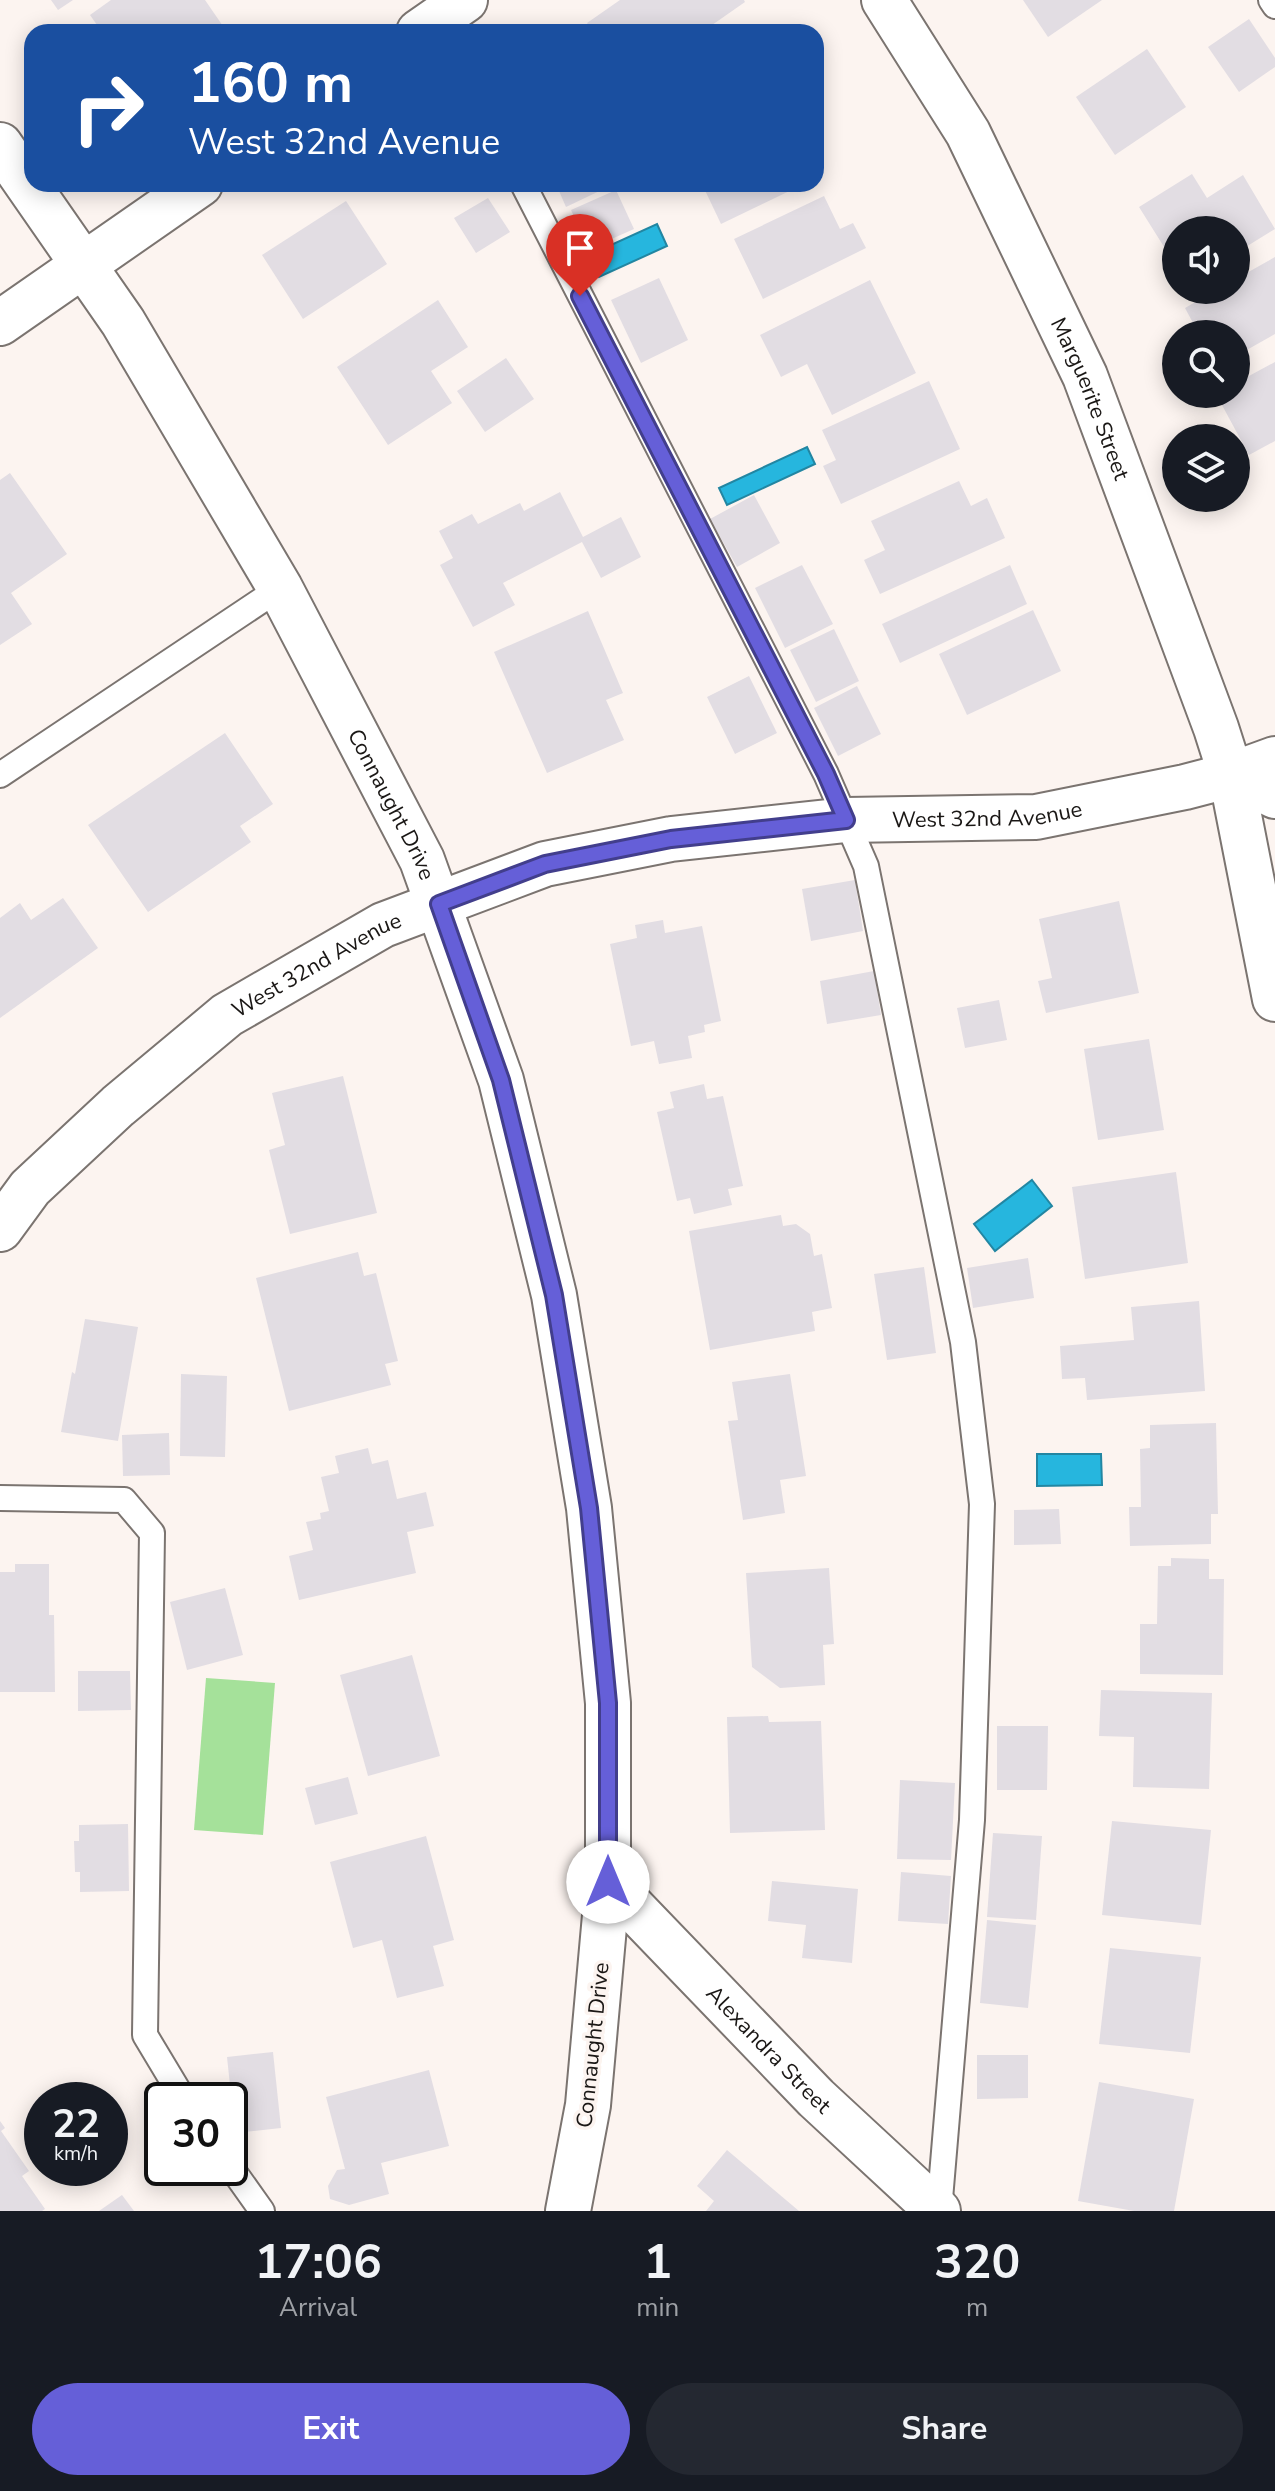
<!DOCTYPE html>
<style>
:root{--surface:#171b24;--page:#242831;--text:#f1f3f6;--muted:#9ea1a6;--accent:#655fd8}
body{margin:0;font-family:"Nunito Sans",sans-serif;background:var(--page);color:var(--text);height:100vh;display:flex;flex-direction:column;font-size:30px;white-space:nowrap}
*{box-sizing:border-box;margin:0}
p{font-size:26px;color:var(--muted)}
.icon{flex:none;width:44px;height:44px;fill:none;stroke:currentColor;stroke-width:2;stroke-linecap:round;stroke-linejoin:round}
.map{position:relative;height:2211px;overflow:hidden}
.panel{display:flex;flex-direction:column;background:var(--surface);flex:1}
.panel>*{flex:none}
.hud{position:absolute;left:24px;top:24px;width:800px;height:168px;border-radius:24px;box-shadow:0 4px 20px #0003;background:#1a4fa0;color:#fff;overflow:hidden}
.controls{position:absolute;left:1162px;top:216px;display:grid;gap:16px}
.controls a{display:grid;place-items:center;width:88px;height:88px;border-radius:50%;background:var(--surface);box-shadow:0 4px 20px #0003;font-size:40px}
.speed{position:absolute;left:24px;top:2082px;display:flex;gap:16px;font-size:40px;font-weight:700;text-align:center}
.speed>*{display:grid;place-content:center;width:104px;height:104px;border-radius:50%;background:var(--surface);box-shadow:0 4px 20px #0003;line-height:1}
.speed small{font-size:20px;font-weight:400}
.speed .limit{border:4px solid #111;border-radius:12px;background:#fff;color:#111}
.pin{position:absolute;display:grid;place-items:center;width:68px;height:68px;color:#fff;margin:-82px -34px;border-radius:50% 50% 50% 0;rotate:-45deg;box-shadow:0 0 8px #0007}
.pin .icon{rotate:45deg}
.me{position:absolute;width:88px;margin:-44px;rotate:0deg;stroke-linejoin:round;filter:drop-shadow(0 0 6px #0008)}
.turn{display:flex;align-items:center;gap:28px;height:168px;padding:0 32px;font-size:36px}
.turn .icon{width:104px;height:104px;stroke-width:2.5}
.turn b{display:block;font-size:56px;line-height:68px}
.eta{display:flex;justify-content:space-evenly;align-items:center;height:136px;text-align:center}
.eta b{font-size:48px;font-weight:700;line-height:56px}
.primary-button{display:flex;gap:16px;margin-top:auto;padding:16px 32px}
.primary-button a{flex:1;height:92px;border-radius:48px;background:var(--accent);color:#fff;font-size:32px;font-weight:700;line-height:92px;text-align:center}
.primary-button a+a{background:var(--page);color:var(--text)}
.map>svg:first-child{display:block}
</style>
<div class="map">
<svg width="1275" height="2211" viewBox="0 0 1275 2211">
<rect width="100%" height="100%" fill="#fcf4f0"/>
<!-- green -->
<polygon fill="#a5e19a" points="206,1678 275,1683 263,1835 194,1830"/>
<!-- water -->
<g fill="#26b6de" stroke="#2286a2" stroke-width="2">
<polygon points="657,224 667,246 599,277 589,255"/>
<polygon points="807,447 815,464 727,505 719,488"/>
<polygon points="1032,1180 1052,1206 995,1251 974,1224"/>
<polygon points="1037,1454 1101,1454 1102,1485 1037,1486"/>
</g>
<!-- building -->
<g fill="#e2dde3">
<polygon points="51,0 73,0 58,10"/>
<polygon points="111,0 205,0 227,32 102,32 90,15"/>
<polygon points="620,0 744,0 745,2 702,32 629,32 624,25 613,32 593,32 587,23"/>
<polygon points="1023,0 1102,0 1048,37"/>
<polygon points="1249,19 1275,58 1275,67 1239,92 1208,47"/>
<polygon points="1147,49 1186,107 1115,155 1076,97"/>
<polygon points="1192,174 1207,198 1243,175 1275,229 1236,253 1236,230 1176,230 1176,266 1139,207"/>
<polygon points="556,184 609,184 610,186 566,207"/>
<polygon points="702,184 804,184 721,224"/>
<polygon points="616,190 634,229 589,249 571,210"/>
<polygon points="824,196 840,229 853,223 866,248 763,299 734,239"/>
<polygon points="488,198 510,232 476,253 454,218"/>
<polygon points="346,201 387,264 303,319 262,255"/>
<polygon points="1275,257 1275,334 1236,356 1236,334 1199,334 1185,308 1216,290 1236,290 1236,279"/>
<polygon points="659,278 688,340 641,363 611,300"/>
<polygon points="870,280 916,373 832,415 807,364 781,377 760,335"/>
<polygon points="438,300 468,347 431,371 452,403 388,445 337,367"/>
<polygon points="506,358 534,399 485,432 457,391"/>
<polygon points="1275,362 1275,441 1249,455 1216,394 1236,394 1236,383"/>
<polygon points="929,381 960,449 841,504 823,466 836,460 822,430"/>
<polygon points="10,473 67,554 11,593 32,624 0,645 0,480"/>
<polygon points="959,481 971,506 987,498 1005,538 880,594 864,560 885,550 871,521"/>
<polygon points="560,492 583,537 621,517 641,557 601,578 582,542 503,583 515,605 473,627 440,565 453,558 439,531 472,514 478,524 520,503 524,511"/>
<polygon points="754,495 780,543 737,567 710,519"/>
<polygon points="802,565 833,624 785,648 755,588"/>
<polygon points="1010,565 1027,604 900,663 882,624"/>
<polygon points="1033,610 1061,671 967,715 939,654"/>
<polygon points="588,611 623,693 606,700 624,740 547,773 494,652"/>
<polygon points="834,629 859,681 816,702 790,650"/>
<polygon points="749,676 777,733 735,754 707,697"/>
<polygon points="857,686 881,734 838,756 814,708"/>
<polygon points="225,733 273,804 240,826 251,842 148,912 88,825"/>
<polygon points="855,880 863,931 811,941 802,889"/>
<polygon points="63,898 98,948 0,1018 0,918 20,903 31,920"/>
<polygon points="1119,901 1139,993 1046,1013 1038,981 1052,978 1039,919"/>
<polygon points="663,920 665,933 702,926 721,1021 704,1025 705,1032 688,1036 692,1058 659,1064 654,1041 631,1046 610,944 637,938 635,925"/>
<polygon points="874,971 881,1015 827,1024 820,981"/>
<polygon points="999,1000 1007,1040 965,1048 957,1008"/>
<polygon points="1149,1039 1164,1130 1098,1140 1084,1049"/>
<polygon points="343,1076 377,1213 290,1234 269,1150 285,1145 272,1093"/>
<polygon points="704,1084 707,1099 723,1096 743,1186 728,1189 732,1205 694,1214 690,1198 677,1201 657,1112 674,1108 670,1092"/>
<polygon points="1176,1172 1188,1263 1085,1279 1072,1187"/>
<polygon points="781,1215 783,1226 796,1224 810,1234 814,1256 822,1254 832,1308 812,1312 815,1331 710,1350 689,1231"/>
<polygon points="358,1252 364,1276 376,1273 398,1361 385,1364 391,1385 289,1411 256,1278"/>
<polygon points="1028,1258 1034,1298 973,1308 967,1268"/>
<polygon points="924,1267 936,1353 887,1360 874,1274"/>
<polygon points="1199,1301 1205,1391 1087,1400 1085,1378 1062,1379 1060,1346 1134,1340 1131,1307"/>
<polygon points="85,1319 138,1327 118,1441 61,1432 72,1372 75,1374"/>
<polygon points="181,1374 227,1376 225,1457 180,1456"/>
<polygon points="790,1374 806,1476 780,1480 785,1513 743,1520 728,1421 738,1420 732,1382"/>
<polygon points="1216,1423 1218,1514 1211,1514 1211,1544 1130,1546 1129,1507 1141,1507 1140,1449 1150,1448 1150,1425"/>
<polygon points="169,1433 170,1475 123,1476 122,1435"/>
<polygon points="368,1448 372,1464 388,1460 397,1499 426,1492 434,1526 407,1532 416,1573 299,1600 289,1556 313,1550 306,1522 321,1519 320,1513 329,1511 321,1477 339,1473 335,1456"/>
<polygon points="1059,1509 1061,1544 1014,1545 1014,1510"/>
<polygon points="1171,1558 1209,1559 1209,1579 1224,1579 1223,1675 1140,1674 1140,1624 1157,1624 1158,1566 1171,1566"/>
<polygon points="15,1564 49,1564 49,1615 54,1615 55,1692 0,1692 0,1572 15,1572"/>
<polygon points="829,1568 834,1644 823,1645 825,1685 780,1688 752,1667 746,1573"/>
<polygon points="225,1588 243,1655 187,1670 170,1602"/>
<polygon points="412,1655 440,1756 368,1776 340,1675"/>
<polygon points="78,1671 130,1671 131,1710 78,1711"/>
<polygon points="1101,1690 1212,1693 1209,1789 1133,1787 1134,1737 1099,1736"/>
<polygon points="768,1716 769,1722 821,1721 825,1830 730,1833 727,1717"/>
<polygon points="997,1726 1048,1726 1047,1790 997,1790"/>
<polygon points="348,1777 358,1814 315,1825 305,1788"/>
<polygon points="900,1780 955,1783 951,1860 897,1859"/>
<polygon points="1112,1821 1211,1830 1201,1925 1102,1915"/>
<polygon points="128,1824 129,1891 80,1892 80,1872 75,1872 74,1841 79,1841 79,1825"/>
<polygon points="993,1833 1042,1836 1036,1920 987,1917"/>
<polygon points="426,1836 454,1940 433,1946 444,1986 397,1998 382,1940 353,1948 330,1862"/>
<polygon points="901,1872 951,1876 948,1924 898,1921"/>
<polygon points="772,1881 858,1889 852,1963 802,1958 806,1925 768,1921"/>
<polygon points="987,1920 1036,1925 1028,2008 980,2003"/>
<polygon points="1110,1948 1201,1957 1190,2053 1099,2044"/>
<polygon points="273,2052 281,2128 235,2133 227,2057"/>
<polygon points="977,2055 1028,2055 1028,2098 977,2099"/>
<polygon points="429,2070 449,2146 381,2163 389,2194 349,2205 330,2199 328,2186 337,2170 345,2169 326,2097"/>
<polygon points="1099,2082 1194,2099 1174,2211 1134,2211 1078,2201"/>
<polygon points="0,2121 5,2128 1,2131 29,2171 22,2176 45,2209 42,2211 0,2211"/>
<polygon points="727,2150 799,2211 706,2211 714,2201 697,2186"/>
<polygon points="122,2195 134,2211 99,2211"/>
</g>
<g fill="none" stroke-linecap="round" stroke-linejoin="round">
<!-- lane casing -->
<g stroke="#7b7470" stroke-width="28">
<g id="lane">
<polyline points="1271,0 1275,6"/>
<polyline points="523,184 826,774 866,866 963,1342 982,1504 972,1820 939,2211"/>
<polyline points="0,775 280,588"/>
<polyline points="0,1498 124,1500 152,1533 145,2035 184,2100"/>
<polyline points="230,2166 262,2211"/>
</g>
</g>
<!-- street casing -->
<g stroke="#7b7470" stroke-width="48">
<g id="street">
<path id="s1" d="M884 0 968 133 1085 376 1216 728 1231 775 1275 796"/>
<path id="s2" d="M0 145 123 322 280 588 422 860 501 1080 554 1295 589 1508 608 1703V1882L588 2105 568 2211"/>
<polyline points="1231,775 1275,999"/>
<path id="s3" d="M0 1229 30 1188 118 1106 227 1015 383 925 545 864 671 839 846 820 1036 817 1185 787 1231 775 1275 759"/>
<path id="s4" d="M608 1882 816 2098 938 2211"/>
</g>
</g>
<!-- secondary casing -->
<g stroke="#7b7470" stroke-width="48">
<g id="secondary">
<polyline points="419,32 465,0"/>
<polyline points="0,323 200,184"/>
</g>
</g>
<!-- lane -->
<use href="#lane" stroke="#fff" stroke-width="24"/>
<!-- street -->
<use href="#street" stroke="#fff" stroke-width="44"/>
<!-- secondary -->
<use href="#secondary" stroke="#fff" stroke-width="44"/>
</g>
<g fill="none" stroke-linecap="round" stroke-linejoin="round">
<!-- route casing -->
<g stroke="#423e8c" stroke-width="20">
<polyline id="route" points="580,296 826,774 846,820 671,839 545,864 439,904 501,1080 554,1295 589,1508 608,1703 608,1882"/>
</g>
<!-- route -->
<use href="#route" stroke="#655fd8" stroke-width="14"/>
</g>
<g text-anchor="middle" stroke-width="7" stroke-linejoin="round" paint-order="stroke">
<!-- street labels -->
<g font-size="22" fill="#1a1715" stroke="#fcf4f0">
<text dy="8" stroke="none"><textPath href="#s1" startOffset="450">Marguerite Street</textPath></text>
<text dy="8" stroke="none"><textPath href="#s2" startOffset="768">Connaught Drive</textPath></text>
<text dy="8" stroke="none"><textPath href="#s3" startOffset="1112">West 32nd Avenue</textPath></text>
<text dy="8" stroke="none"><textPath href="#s3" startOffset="416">West 32nd Avenue</textPath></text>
<text transform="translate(592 2045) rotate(-84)" y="8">Connaught Drive</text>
<text dy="8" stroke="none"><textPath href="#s4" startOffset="232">Alexandra Street</textPath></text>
</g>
</g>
</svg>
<div class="controls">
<a><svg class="icon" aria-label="sound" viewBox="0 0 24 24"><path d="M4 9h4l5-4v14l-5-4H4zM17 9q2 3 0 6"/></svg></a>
<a><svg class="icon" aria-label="search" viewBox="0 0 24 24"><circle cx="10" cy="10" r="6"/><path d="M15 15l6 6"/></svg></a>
<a><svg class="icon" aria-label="layers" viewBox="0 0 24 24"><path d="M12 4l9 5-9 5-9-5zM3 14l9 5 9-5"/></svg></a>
</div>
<div class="speed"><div>22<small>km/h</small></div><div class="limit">30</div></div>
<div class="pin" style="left:580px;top:296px;background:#d93025"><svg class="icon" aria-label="arrive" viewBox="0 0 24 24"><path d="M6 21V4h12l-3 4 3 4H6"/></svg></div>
<svg class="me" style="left:608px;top:1882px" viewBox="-20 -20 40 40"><circle r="19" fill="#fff"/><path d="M0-13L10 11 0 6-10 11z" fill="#655fd8"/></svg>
<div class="hud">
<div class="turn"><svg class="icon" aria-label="right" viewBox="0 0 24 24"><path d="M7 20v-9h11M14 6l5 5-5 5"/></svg><div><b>160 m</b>West 32nd Avenue</div></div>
</div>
</div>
<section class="panel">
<div class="eta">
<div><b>17:06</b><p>Arrival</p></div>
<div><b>1</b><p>min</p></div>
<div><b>320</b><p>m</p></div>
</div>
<div class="primary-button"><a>Exit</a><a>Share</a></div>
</section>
